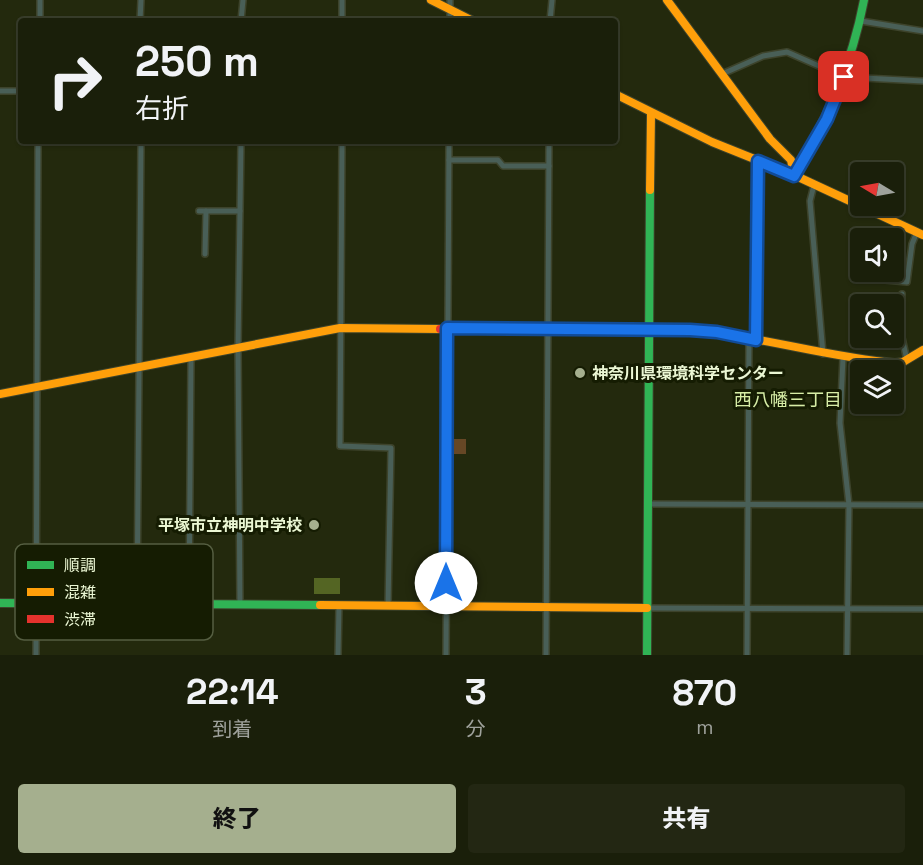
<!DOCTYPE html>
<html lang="ja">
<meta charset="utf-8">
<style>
:root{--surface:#1a1f0a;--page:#232713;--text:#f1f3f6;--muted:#9fa29c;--line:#383d2b;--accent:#a5af8e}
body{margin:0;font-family:"Space Grotesk","Noto Sans JP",sans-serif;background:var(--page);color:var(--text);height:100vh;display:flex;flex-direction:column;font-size:22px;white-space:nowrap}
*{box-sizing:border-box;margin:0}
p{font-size:20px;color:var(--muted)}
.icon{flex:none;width:33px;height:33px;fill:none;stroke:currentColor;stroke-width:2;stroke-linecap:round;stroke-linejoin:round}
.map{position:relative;height:655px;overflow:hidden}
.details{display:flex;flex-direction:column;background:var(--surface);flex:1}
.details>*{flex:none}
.guide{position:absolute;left:18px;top:18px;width:600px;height:126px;border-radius:6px;box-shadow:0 2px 4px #0004,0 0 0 2px var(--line);background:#1a1f0a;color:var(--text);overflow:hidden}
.needle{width:39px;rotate:280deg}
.tools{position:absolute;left:850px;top:162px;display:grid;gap:12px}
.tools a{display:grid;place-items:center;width:54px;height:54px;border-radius:6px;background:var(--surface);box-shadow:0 2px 4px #0004,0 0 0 2px var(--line);font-size:30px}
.pin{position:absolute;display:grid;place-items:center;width:51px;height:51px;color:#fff;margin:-26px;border-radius:12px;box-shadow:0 3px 9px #0006}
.me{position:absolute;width:66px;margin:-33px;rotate:0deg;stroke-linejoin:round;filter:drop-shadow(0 0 4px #0008)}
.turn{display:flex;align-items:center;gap:21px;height:126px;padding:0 18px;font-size:27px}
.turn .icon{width:78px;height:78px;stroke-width:2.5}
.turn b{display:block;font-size:42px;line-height:51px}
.eta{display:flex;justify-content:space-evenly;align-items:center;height:102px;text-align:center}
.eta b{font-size:36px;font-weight:800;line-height:42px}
.action{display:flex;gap:12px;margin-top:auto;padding:12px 18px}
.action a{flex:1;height:69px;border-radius:6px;background:var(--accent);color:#111;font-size:24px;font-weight:800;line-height:69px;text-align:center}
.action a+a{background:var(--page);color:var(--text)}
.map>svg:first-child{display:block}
</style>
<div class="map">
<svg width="923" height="655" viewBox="0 0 923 655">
<rect width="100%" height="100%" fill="#23290d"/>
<!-- green -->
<rect fill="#664725" x="451" y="439" width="15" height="15"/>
<!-- water -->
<rect fill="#546523" x="314" y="578" width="26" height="16"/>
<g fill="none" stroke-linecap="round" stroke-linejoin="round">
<!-- street casing -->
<g stroke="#3d432b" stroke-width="8">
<g id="street">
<polyline points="450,0 450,21"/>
<polyline points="40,21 40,0"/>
<polyline points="140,21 141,0"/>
<polyline points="241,21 243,0"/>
<polyline points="342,21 342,0"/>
<polyline points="550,21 552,0"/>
<polyline points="861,21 923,31"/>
<polyline points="722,74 763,56 787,52 844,77 923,81"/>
<polyline points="0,91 21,91"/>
<polyline points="342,141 340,446 391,448 388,606"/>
<polyline points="449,160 498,160 503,166 549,166"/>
<polyline points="814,185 810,201 823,354"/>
<polyline points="199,211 240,211"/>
<polyline points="205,254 206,211"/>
<polyline points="885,280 907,282 912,244 917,232"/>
<polyline points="902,294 900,329 907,360"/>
<polyline points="756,340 758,161"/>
<polyline points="843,358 840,423 849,505 847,655"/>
<polyline points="648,504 923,505"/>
<polyline points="137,604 141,141"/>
<polyline points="189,605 191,358"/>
<polyline points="240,605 238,348 241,141"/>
<polyline points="647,608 923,609"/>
<polyline points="36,655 38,141"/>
<polyline points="338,655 339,606"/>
<polyline points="446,655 449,141"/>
<polyline points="546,655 549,141"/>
<polyline points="747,655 749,338"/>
</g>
</g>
<!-- fast casing -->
<g stroke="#3d432b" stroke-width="10">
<g id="fast">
<path d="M794 175C827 119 852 64 864 0"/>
<polyline points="0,603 320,605"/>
<polyline points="647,655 650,190"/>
</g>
</g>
<!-- slow casing -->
<g stroke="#3d432b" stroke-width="10">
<g id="slow">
<polyline points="431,0 473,21"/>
<polyline points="667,0 770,139 791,160 794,175"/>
<polyline points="615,94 712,142 794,175 923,235"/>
<polyline points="650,190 651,113"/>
<path d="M634 330C662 330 690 329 717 333 777 341 835 358 895 363L903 362 923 350"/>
<polyline points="0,394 340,328 440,329"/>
<polyline points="320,605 647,608"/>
</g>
</g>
<!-- jam casing -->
<g stroke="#3d432b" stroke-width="10">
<polyline id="jam" points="440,329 634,330"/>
</g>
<!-- street -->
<use href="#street" stroke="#495f57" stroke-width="5"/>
<!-- fast -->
<use href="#fast" stroke="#30b455" stroke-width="8"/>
<!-- slow -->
<use href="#slow" stroke="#ff9f0a" stroke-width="8"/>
<!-- jam -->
<use href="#jam" stroke="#e5322d" stroke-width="8"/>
</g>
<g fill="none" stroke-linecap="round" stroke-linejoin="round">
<!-- route casing -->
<g stroke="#114b97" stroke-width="15">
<polyline id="route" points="446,583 447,328 690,330 717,332 756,340 758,161 794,176 827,119 844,77"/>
</g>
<!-- route -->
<use href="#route" stroke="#1a73e8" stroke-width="10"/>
</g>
<!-- markers -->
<g fill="#a5af8e" stroke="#151c02" stroke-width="2">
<circle cx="580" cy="373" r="6"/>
<circle cx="314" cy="525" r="6"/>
</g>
<g text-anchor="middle" stroke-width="6" stroke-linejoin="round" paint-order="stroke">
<!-- poi labels -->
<g font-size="16" font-weight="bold" fill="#ebf7d4" stroke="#151c02" text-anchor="start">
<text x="592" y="379">神奈川県環境科学センター</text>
<text x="302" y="531" text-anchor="end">平塚市立神明中学校</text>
</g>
<!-- neighbourhood labels -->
<g font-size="18" fill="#d7eda6" stroke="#151c02">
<text x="788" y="406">西八幡三丁目</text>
</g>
</g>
<!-- legend -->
<rect x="15" y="544" width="198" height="96" rx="9" fill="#151c02" stroke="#555e41" stroke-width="1.5"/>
<rect x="27" y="561" width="27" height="8" fill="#30b455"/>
<rect x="27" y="588" width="27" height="8" fill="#ff9f0a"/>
<rect x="27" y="615" width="27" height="8" fill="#e5322d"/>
<g font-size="16" fill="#ebf7d4">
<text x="64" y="571">順調</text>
<text x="64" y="598">混雑</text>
<text x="64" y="625">渋滞</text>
</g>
</svg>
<div class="tools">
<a><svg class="needle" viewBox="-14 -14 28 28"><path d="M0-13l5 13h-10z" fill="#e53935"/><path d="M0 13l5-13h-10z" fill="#9fa29c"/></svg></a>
<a><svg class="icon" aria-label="sound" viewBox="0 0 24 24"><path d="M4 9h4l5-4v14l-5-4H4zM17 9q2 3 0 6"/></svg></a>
<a><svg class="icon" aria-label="search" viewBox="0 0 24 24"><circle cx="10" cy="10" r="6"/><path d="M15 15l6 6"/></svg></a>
<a><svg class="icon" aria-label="layers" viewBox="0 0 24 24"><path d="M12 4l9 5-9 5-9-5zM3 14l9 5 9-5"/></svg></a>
</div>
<div class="pin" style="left:844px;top:77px;background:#d93025"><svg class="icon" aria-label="arrive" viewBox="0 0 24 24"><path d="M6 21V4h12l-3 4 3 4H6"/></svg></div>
<svg class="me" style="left:446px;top:583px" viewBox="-20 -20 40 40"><circle r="19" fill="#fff"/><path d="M0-13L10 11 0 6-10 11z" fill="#1a73e8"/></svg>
<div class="guide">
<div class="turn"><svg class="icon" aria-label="right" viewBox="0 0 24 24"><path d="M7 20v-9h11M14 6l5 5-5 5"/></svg><div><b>250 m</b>右折</div></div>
</div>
</div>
<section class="details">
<div class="eta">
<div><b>22:14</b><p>到着</p></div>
<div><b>3</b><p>分</p></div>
<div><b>870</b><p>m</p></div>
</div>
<div class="action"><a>終了</a><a>共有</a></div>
</section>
